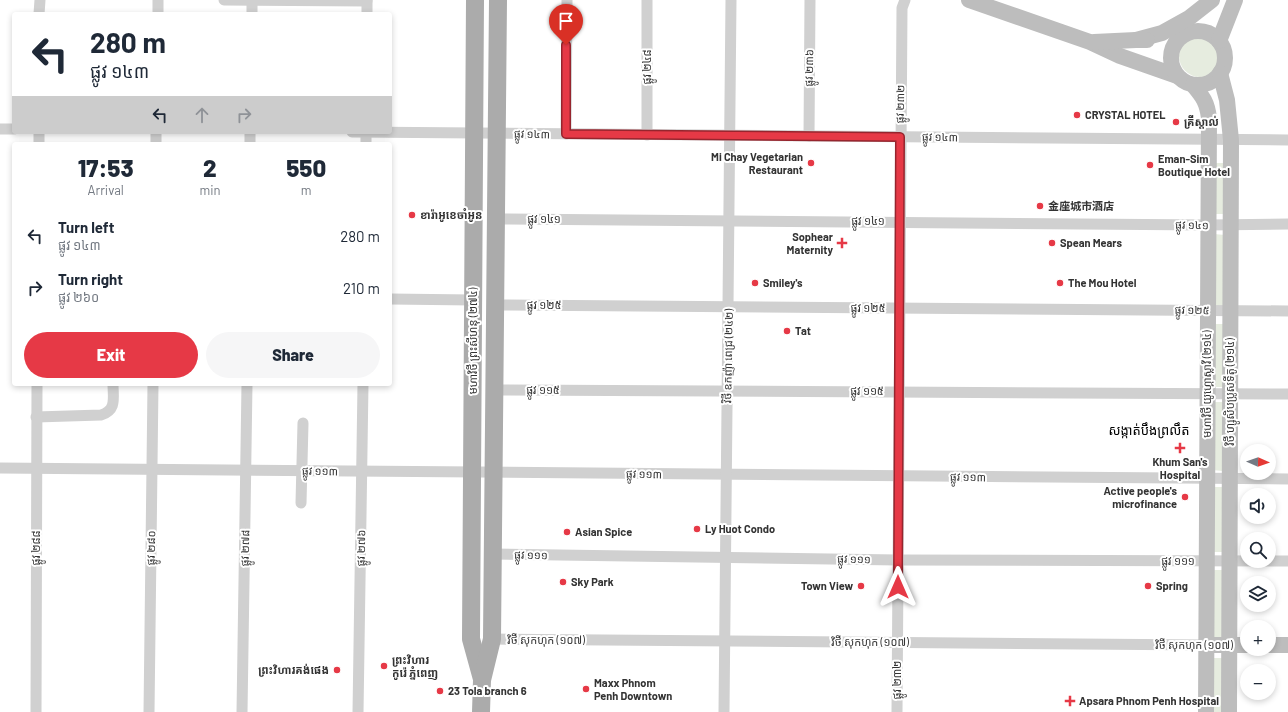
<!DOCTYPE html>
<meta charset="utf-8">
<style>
:root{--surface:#fff;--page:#f6f6f7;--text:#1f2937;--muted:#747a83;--accent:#e63946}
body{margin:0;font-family:Barlow,"Noto Sans SC","Noto Sans Khmer",sans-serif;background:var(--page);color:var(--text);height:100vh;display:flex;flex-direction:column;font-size:15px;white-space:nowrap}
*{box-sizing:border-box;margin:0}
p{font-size:13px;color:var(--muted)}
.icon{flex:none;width:22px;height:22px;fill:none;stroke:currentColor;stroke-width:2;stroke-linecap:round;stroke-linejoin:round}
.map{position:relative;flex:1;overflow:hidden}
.sheet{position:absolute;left:12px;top:142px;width:380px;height:244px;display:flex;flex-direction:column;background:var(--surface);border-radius:4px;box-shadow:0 2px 6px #0003}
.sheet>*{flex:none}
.banner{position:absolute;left:12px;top:12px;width:380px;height:122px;border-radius:4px;box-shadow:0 2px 6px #0003;background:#fff;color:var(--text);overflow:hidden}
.needle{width:26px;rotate:92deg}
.fabs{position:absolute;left:1240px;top:444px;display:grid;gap:8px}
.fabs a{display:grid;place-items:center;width:36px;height:36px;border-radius:50%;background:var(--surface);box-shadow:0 2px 6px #0003;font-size:20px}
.pin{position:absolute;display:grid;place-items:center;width:34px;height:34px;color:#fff;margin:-41px -17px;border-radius:50% 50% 50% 0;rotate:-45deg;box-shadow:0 0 4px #0007}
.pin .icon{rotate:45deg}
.me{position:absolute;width:44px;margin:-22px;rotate:0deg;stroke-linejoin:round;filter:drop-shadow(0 0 3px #0008)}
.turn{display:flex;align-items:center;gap:14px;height:84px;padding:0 12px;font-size:18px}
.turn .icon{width:52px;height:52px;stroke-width:2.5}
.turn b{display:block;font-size:28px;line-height:34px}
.lanes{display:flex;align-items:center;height:38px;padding:0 12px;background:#0003;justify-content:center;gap:20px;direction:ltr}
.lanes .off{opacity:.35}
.eta{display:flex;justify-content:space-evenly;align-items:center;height:68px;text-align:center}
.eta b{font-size:24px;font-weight:800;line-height:28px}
.cta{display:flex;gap:8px;margin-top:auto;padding:8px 12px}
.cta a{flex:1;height:46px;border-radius:24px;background:var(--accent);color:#fff;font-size:16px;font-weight:800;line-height:46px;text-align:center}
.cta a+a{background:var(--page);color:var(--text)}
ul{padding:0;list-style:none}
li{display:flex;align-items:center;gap:12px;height:52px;padding:0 12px}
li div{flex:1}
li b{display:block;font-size:15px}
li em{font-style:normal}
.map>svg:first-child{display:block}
</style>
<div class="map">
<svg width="1288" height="712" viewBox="0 0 1288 712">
<rect width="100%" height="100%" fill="#fff"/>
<!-- green -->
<g fill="#e6ecdf">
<circle cx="1200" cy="56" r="21"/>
<polygon points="1215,163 1225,163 1224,214 1214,214"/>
<polygon points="1214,234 1225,235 1224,306 1213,306"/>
<polygon points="1214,324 1225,324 1224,387 1214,387"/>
<polygon points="1212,402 1224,402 1223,471 1212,470"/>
<polygon points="1213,487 1222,487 1222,552 1212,552"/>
<rect x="1213" y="570" width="9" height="69"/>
<polygon points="1213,658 1223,658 1223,712 1212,712"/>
</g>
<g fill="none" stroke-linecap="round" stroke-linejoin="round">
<!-- street -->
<g stroke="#d0d0d0" stroke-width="11">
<polyline points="224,0 367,1"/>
<polyline points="647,0 647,135"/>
<polyline points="39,14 40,0"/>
<polyline points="158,14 158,0"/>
<polyline points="252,14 252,0"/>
<polyline points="367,14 367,0"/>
<polyline points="0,129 14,129"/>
<polyline points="352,132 1288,140"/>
<polyline points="566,134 567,0"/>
<polyline points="809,136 810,0"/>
<polyline points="39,144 39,132"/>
<polyline points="156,144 156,132"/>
<polyline points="250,144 250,132"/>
<polyline points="366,144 366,132"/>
<polyline points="496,219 1208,225 1288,224"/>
<polyline points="390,299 473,300"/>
<polyline points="495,305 1288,311"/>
<polyline points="494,390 1288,394"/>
<path d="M36 417 101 415C117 410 113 398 113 384"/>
<polyline points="0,468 1288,479"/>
<polyline points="301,503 303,423"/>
<polyline points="493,554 898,560 1288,561"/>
<polyline points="492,639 1206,645"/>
<polyline points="36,712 37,384"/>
<polyline points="149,712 153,384"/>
<polyline points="242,712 247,384"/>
<polyline points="358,712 363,384"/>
<polyline points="724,712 731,0"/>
<polyline points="897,712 902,8 905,0"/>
</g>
<!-- secondary -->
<g stroke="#bdbdbd" stroke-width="16">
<polyline points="969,0 1090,42 1120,56 1177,76"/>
<circle cx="1198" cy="58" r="27"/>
<polyline points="1136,40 1162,33 1189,18 1212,0"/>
<polyline points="1219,41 1235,0"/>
<polyline points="1094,42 1136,40 1147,40"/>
<polyline points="1220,73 1227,100 1231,140 1229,712"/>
<path d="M1193 85C1203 97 1207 102 1209 118L1206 712"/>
<polyline points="1206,645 1247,645"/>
<polyline points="1269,645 1288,645"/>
</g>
<!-- primary -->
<g stroke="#ababab" stroke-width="18">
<polyline points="475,0 471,639 482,679"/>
<polyline points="481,712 482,680 492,639 498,0"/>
</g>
</g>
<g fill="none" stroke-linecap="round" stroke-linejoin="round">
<!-- route casing -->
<g stroke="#96252e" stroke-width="10">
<polyline id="route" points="566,45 566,134 900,137 898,587"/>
</g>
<!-- route -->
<use href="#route" stroke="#e63946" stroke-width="7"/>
</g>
<!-- markers -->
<g fill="#e63946" stroke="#fff" stroke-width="1.5">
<circle cx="1077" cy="115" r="4"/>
<circle cx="1176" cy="122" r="4"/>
<circle cx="811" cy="163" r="4"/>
<circle cx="1150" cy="165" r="4"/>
<circle cx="1040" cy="206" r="4"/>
<circle cx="412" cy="215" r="4"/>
<path d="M840 237h4v4h4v4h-4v4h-4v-4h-4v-4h4z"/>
<circle cx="1052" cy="243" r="4"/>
<circle cx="755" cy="283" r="4"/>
<circle cx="1060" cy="283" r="4"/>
<circle cx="787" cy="331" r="4"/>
<path d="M1178 442h4v4h4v4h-4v4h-4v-4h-4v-4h4z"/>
<circle cx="1185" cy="497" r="4"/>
<circle cx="697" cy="529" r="4"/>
<circle cx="567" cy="532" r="4"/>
<circle cx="563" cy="582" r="4"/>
<circle cx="861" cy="586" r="4"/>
<circle cx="1148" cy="586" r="4"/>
<circle cx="384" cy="666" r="4"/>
<circle cx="337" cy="670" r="4"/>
<circle cx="586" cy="689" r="4"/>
<circle cx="440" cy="691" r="4"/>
<path d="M1068 695h4v4h4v4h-4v4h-4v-4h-4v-4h4z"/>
</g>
<g text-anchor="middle" stroke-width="4" stroke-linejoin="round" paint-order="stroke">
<!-- street labels -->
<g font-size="11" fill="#333" stroke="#fff">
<text transform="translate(647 67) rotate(-90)" y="4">ផ្លូវ ២៤៨</text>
<text transform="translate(809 68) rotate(-89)" y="4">ផ្លូវ ២៣៦</text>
<text transform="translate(900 104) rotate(-89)" y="4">ផ្លូវ ២៣២</text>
<text transform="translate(532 134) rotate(1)" y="4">ផ្លូវ ១៤៣</text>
<text transform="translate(940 137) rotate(1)" y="4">ផ្លូវ ១៤៣</text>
<text x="544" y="223">ផ្លូវ ១៤១</text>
<text x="868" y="225">ផ្លូវ ១៤១</text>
<text transform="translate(1192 225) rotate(1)" y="4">ផ្លូវ ១៤១</text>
<text x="544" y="309">ផ្លូវ ១២៥</text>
<text x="868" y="312">ផ្លូវ ១២៥</text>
<text transform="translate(1192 310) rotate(1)" y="4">ផ្លូវ ១២៥</text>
<text transform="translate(473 341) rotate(-90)" y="4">មហាវិថី ព្រះសីហនុ (២៧៤)</text>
<text transform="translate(728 356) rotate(-89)" y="4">វិថី ឧកញ៉ា ពេជ្រ (២៤២)</text>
<text transform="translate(1207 384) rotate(-90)" y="4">មហាវិថី យូហ្គោស្លាវី (២១៤)</text>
<text x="543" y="394">ផ្លូវ ១១៥</text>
<text x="867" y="395">ផ្លូវ ១១៥</text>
<text transform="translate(1230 392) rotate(-90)" y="4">វិថី ហ្សូសិបប្រូសទីតូ (២១៤)</text>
<text transform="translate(320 471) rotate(1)" y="4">ផ្លូវ ១១៣</text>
<text transform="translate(644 474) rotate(1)" y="4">ផ្លូវ ១១៣</text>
<text transform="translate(968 477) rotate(1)" y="4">ផ្លូវ ១១៣</text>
<text transform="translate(36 548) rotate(-90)" y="4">ផ្លូវ ២៨៨</text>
<text transform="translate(151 548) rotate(-89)" y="4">ផ្លូវ ២៨០</text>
<text transform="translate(245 548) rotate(-89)" y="4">ផ្លូវ ២៧៨</text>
<text transform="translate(361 548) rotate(-89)" y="4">ផ្លូវ ២៧៦</text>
<text transform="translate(531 555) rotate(1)" y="4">ផ្លូវ ១១១</text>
<text transform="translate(854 559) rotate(1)" y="4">ផ្លូវ ១១១</text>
<text x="1178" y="565">ផ្លូវ ១១១</text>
<text x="546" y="644">វិថី សុកហុក (១០៧)</text>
<text x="870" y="646">វិថី សុកហុក (១០៧)</text>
<text x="1194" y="649">វិថី សុកហុក (១០៧)</text>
<text transform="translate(897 680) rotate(-90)" y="4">ផ្លូវ ២៣២</text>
</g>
<!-- poi labels -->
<g font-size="11" font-weight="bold" fill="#333" stroke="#fff" text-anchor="start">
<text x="1085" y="119">CRYSTAL HOTEL</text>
<text x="1184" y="126">គ្រីស្តាល់</text>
<text x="803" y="161" text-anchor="end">Mi Chay Vegetarian<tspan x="803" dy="13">Restaurant</tspan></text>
<text x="1158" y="163">Eman-Sim<tspan x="1158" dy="13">Boutique Hotel</tspan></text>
<text x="1048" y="210">金座城市酒店</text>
<text x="420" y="219">ខារ៉ាអូខេចាំអូន</text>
<text x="833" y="241" text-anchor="end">Sophear<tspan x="833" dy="13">Maternity</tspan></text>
<text x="1060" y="247">Spean Mears</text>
<text x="763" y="287">Smiley's</text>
<text x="1068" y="287">The Mou Hotel</text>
<text x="795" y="335">Tat</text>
<text x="1180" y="466" text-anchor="middle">Khum San's<tspan x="1180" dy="13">Hospital</tspan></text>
<text x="1177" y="495" text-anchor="end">Active people's<tspan x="1177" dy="13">microfinance</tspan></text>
<text x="705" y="533">Ly Huot Condo</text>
<text x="575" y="536">Asian Spice</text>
<text x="571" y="586">Sky Park</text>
<text x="853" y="590" text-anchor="end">Town View</text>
<text x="1156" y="590">Spring</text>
<text x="392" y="664">ព្រះវិហារ<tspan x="392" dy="13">កូរ៉េ ភ្នំពេញ</tspan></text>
<text x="329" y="674" text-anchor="end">ព្រះវិហារគង់ផេង</text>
<text x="594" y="687">Maxx Phnom<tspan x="594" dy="13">Penh Downtown</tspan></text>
<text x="448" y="695">23 Tola branch 6</text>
<text x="1079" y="705">Apsara Phnom Penh Hospital</text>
</g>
<!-- quarter labels -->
<g font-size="13" fill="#000" stroke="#fff">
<text x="1149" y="435">សង្កាត់បឹងព្រលឹត</text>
</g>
</g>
</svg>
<div class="fabs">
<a><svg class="needle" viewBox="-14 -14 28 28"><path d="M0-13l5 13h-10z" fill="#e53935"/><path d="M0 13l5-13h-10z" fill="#747a83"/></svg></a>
<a><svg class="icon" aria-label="sound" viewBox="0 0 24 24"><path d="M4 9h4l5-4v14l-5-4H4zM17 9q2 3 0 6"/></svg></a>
<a><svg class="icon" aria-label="search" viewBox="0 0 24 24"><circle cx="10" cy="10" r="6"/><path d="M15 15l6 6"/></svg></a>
<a><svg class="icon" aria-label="layers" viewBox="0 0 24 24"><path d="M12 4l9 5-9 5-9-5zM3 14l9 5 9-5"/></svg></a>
<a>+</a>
<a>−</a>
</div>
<div class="pin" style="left:566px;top:45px;background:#d93025"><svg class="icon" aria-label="arrive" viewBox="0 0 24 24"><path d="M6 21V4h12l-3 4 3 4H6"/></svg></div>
<svg class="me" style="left:898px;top:587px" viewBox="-20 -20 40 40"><path d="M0-17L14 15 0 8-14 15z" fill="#e63946" stroke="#fff" stroke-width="4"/></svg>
<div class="banner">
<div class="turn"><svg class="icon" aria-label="left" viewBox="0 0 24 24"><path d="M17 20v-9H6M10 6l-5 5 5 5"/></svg><div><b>280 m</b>ផ្លូវ ១៤៣</div></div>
<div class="lanes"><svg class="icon" aria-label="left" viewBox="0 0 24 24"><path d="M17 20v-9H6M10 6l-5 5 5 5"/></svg><svg class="icon off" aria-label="ahead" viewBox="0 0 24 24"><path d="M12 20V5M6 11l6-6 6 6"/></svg><svg class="icon off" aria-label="right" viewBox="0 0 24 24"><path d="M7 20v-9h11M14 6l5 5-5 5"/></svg></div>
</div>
<section class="sheet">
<div class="eta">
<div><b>17:53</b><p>Arrival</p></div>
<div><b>2</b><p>min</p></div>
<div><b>550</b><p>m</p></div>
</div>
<ul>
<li><svg class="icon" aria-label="left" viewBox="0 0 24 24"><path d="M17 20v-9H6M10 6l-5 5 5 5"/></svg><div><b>Turn left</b><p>ផ្លូវ ១៤៣</p></div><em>280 m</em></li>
<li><svg class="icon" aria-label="right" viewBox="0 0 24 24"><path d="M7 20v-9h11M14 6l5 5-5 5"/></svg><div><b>Turn right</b><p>ផ្លូវ ២៦០</p></div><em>210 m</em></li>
</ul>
<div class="cta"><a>Exit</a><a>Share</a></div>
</section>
</div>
